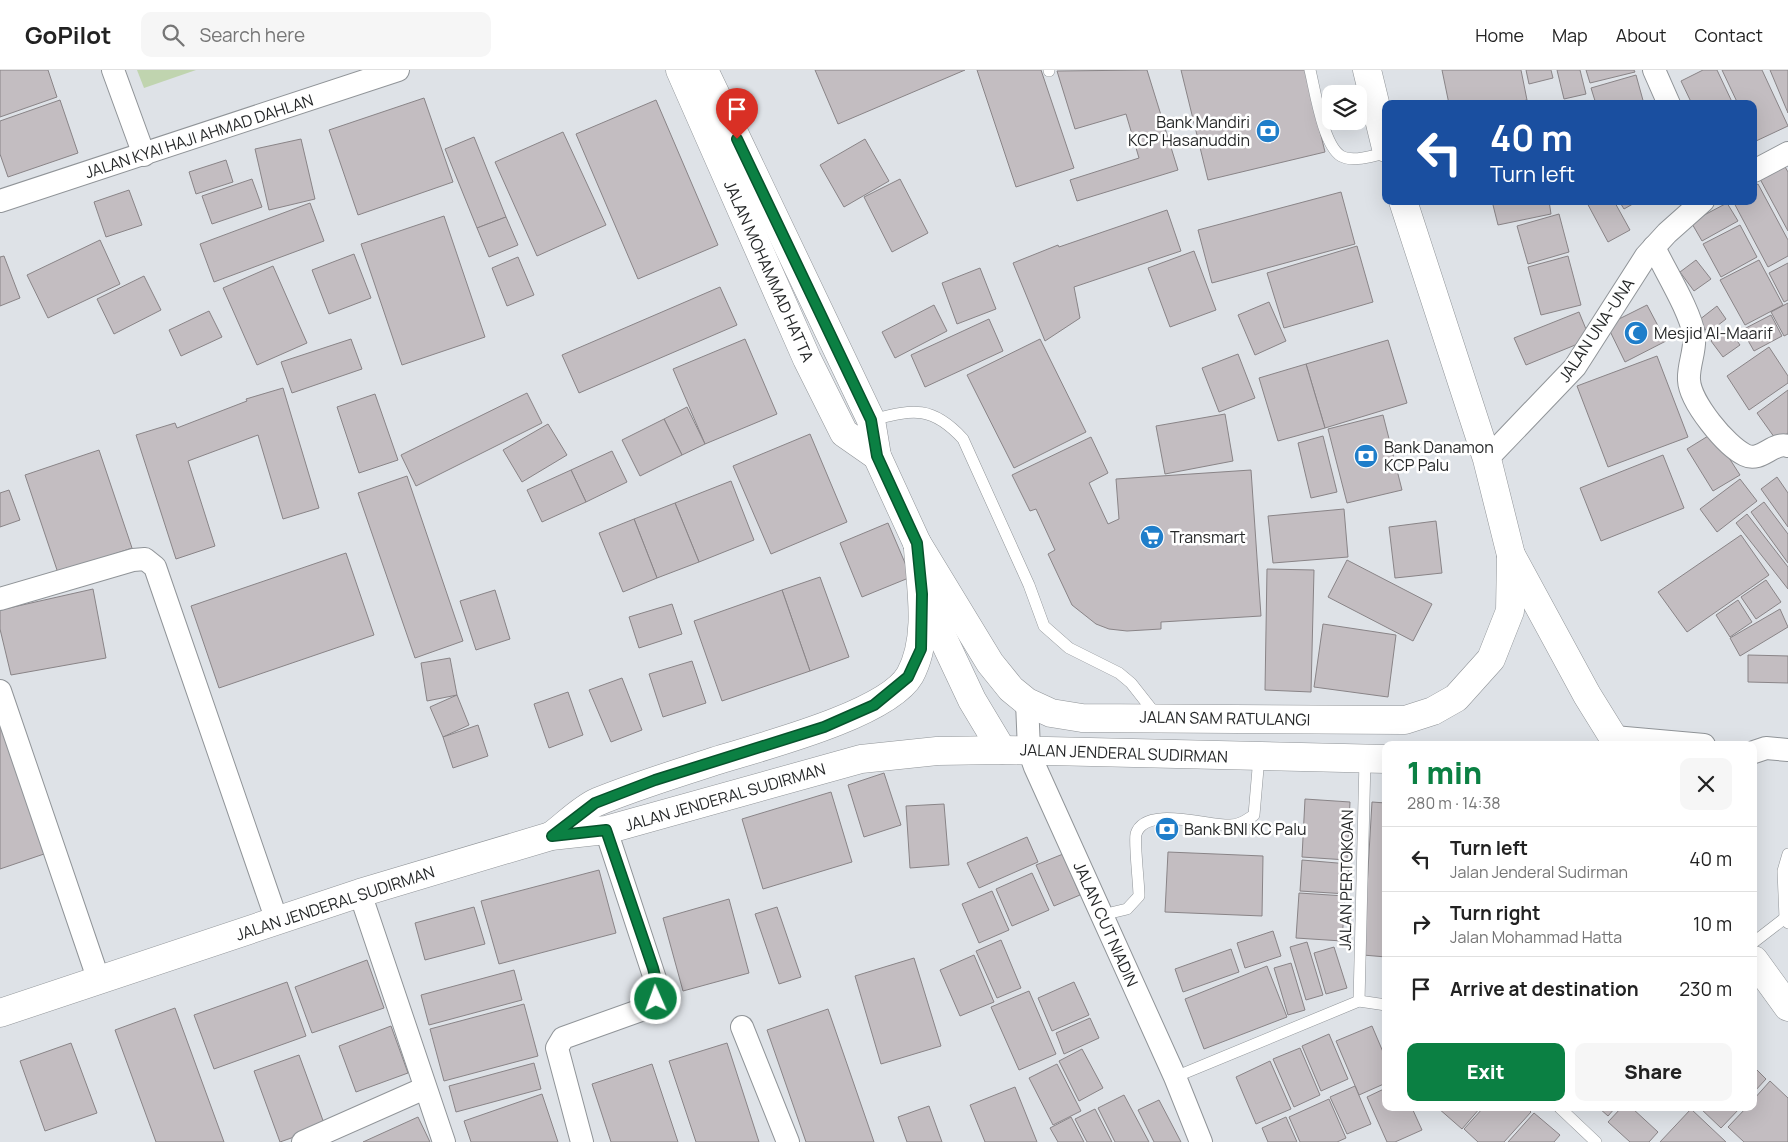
<!DOCTYPE html>
<meta charset="utf-8">
<style>
:root{--surface:#fff;--page:#f6f6f6;--text:#222;--muted:#767676;--line:#e0e0e0;--accent:#0b8043}
body{margin:0;font-family:Manrope,sans-serif;background:var(--page);color:var(--text);height:100vh;display:flex;flex-direction:column;font-size:19px;white-space:nowrap}
*{box-sizing:border-box;margin:0}
p{font-size:16px;color:var(--muted)}
.icon{flex:none;width:28px;height:28px;fill:none;stroke:currentColor;stroke-width:2;stroke-linecap:round;stroke-linejoin:round}
.map{position:relative;flex:1;overflow:hidden}
.details{position:absolute;left:1382px;top:671px;width:375px;height:370px;display:flex;flex-direction:column;background:var(--surface);border-radius:10px;box-shadow:0 5px 20px #0002}
.details>*{flex:none}
.guide{position:absolute;left:1382px;top:30px;width:375px;height:105px;border-radius:10px;box-shadow:0 5px 20px #0002;background:#1a4fa0;color:#fff;overflow:hidden}
.fabs{position:absolute;left:1322px;top:15px;display:grid;gap:10px}
.fabs a{display:grid;place-items:center;width:45px;height:45px;border-radius:10px;background:var(--surface);box-shadow:0 5px 20px #0002;font-size:25px}
.pin{position:absolute;display:grid;place-items:center;width:42px;height:42px;color:#fff;margin:-51px -21px;border-radius:50% 50% 50% 0;rotate:-45deg;box-shadow:0 0 5px #0007}
.pin .icon{rotate:45deg}
.me{position:absolute;width:55px;margin:-28px;rotate:358deg;stroke-linejoin:round;filter:drop-shadow(0 0 4px #0008)}
.turn{display:flex;align-items:center;gap:18px;height:105px;padding:0 25px;font-size:22px}
.turn .icon{width:65px;height:65px;stroke-width:2.5}
.turn b{display:block;font-size:35px;line-height:42px}
.round{display:grid;place-items:center;flex:none;width:52px;height:52px;border-radius:10px;background:var(--page)}
.headline{display:flex;align-items:center;justify-content:space-between;height:85px;padding:0 25px}
h1{font-size:30px;font-weight:800;line-height:38px;color:var(--accent)}
.cta{display:flex;gap:10px;margin-top:auto;padding:10px 25px}
.cta a{flex:1;height:58px;border-radius:10px;background:var(--accent);color:#fff;font-size:20px;font-weight:800;line-height:58px;text-align:center}
.cta a+a{background:var(--page);color:var(--text)}
ul{padding:0;list-style:none}
li{display:flex;align-items:center;gap:15px;height:65px;padding:0 25px;border-top:1px solid var(--line)}
li div{flex:1}
li b{display:block;font-size:19px}
li em{font-style:normal}
header{display:flex;align-items:center;gap:30px;box-sizing:border-box;height:70px;padding:0 25px;background:var(--surface);border-bottom:1px solid var(--line)}
header strong{font-size:24px}
nav{display:flex;gap:28px;margin-inline-start:auto;font-size:18px}
.search{width:350px;height:45px;background:var(--page);display:flex;align-items:center;gap:12px;box-sizing:border-box;padding:0 18px;border-radius:10px;color:var(--muted);font-size:19px}
.map>svg:first-child{display:block}
</style>
<header>
<strong>GoPilot</strong>
<div class="search"><svg class="icon" aria-label="search" viewBox="0 0 24 24"><circle cx="10" cy="10" r="6"/><path d="M15 15l6 6"/></svg>Search here</div>
<nav><a>Home</a><a>Map</a><a>About</a><a>Contact</a></nav>
</header>
<div class="map">
<svg width="1788" height="1072" viewBox="0 0 1788 1072">
<rect width="100%" height="100%" fill="#dee2e7"/>
<!-- green -->
<polygon fill="#c0d4af" points="137,0 196,0 144,18"/>
<!-- building -->
<g fill="#c3bdc1" stroke="#898487">
<polygon points="0,0 48,0 57,27 0,47"/>
<polygon points="815,0 965,0 838,54"/>
<polygon points="977,0 1041,0 1074,98 1016,117"/>
<polygon points="1147,0 1178,100 1077,131 1070,110 1139,88 1126,44 1075,59 1057,1"/>
<polygon points="1181,0 1305,0 1325,82 1208,110"/>
<polygon points="1442,0 1521,0 1527,30 1508,34 1449,34"/>
<polygon points="1526,0 1551,0 1553,8 1529,14"/>
<polygon points="1557,0 1580,0 1586,24 1564,29"/>
<polygon points="1586,0 1634,0 1635,2 1590,13"/>
<polygon points="1703,0 1717,0 1733,34 1692,34 1681,11"/>
<polygon points="1722,0 1762,0 1788,56 1756,71 1754,67 1754,34 1738,34"/>
<polygon points="1770,0 1788,0 1788,43"/>
<polygon points="1636,5 1644,34 1596,34 1591,18"/>
<polygon points="424,28 453,112 358,145 329,60"/>
<polygon points="60,30 78,83 8,107 0,84 0,51"/>
<polygon points="656,30 718,175 638,209 576,64"/>
<polygon points="563,62 606,155 537,186 495,92"/>
<polygon points="474,67 506,147 477,158 445,79"/>
<polygon points="301,69 315,129 269,140 255,79"/>
<polygon points="865,69 889,111 844,137 820,95"/>
<polygon points="226,90 233,112 196,124 189,102"/>
<polygon points="1784,95 1788,102 1788,161 1760,109"/>
<polygon points="252,109 262,137 212,154 202,126"/>
<polygon points="900,109 928,163 892,182 864,127"/>
<polygon points="1758,114 1788,170 1788,186 1768,197 1733,131 1754,131 1754,116"/>
<polygon points="129,120 142,155 106,167 94,132"/>
<polygon points="1341,122 1355,174 1212,213 1198,160"/>
<polygon points="1492,131 1549,131 1551,144 1498,155"/>
<polygon points="1586,131 1614,131 1630,160 1608,172"/>
<polygon points="1619,131 1638,131 1624,139"/>
<polygon points="310,133 324,171 214,212 200,174"/>
<polygon points="1727,133 1738,151 1702,171 1691,152"/>
<polygon points="1167,140 1181,181 1074,217 1080,248 1045,271 1013,193 1058,175 1059,177"/>
<polygon points="1559,144 1569,182 1528,194 1517,156"/>
<polygon points="444,146 485,267 402,295 361,174"/>
<polygon points="506,147 518,175 489,187 477,158"/>
<polygon points="1740,155 1757,187 1721,207 1703,174"/>
<polygon points="100,170 120,214 48,248 27,205"/>
<polygon points="1357,176 1373,232 1284,258 1267,203"/>
<polygon points="1194,181 1216,240 1170,257 1148,198"/>
<polygon points="354,184 371,228 329,244 312,200"/>
<polygon points="4,186 20,228 0,236 0,187"/>
<polygon points="1568,186 1581,235 1541,245 1528,197"/>
<polygon points="518,187 534,225 507,236 492,198"/>
<polygon points="1696,190 1711,209 1694,221 1680,202"/>
<polygon points="1759,190 1783,235 1745,255 1720,210"/>
<polygon points="1788,193 1788,230 1784,232 1769,203"/>
<polygon points="273,196 307,273 257,295 223,218"/>
<polygon points="980,198 996,239 957,254 942,213"/>
<polygon points="144,206 161,240 114,264 97,229"/>
<polygon points="720,217 737,255 579,323 562,285"/>
<polygon points="1269,232 1286,271 1255,285 1238,245"/>
<polygon points="1788,233 1788,264 1784,266 1771,242"/>
<polygon points="934,235 947,261 895,288 882,262"/>
<polygon points="1647,235 1666,271 1625,292 1607,255"/>
<polygon points="1717,236 1726,249 1708,263 1699,250"/>
<polygon points="209,241 222,267 181,286 169,260"/>
<polygon points="1579,242 1590,269 1526,295 1514,268"/>
<polygon points="1771,245 1782,266 1754,281 1742,260"/>
<polygon points="989,249 1003,281 925,317 911,285"/>
<polygon points="1728,258 1740,275 1723,287 1711,271"/>
<polygon points="351,269 362,299 292,323 281,292"/>
<polygon points="745,269 777,344 705,374 673,299"/>
<polygon points="1040,269 1086,362 1014,398 967,305"/>
<polygon points="1388,270 1407,333 1325,358 1306,294"/>
<polygon points="1769,277 1788,306 1788,313 1749,340 1727,306"/>
<polygon points="1238,284 1255,328 1219,342 1202,298"/>
<polygon points="1657,286 1688,367 1608,397 1577,316"/>
<polygon points="1306,294 1325,358 1278,371 1259,308"/>
<polygon points="283,318 319,438 283,449 258,365 188,391 215,476 176,489 136,365 175,353 177,358 247,331 246,329"/>
<polygon points="1788,320 1788,363 1777,371 1757,343"/>
<polygon points="527,323 542,353 416,416 401,385"/>
<polygon points="375,324 398,390 359,403 337,337"/>
<polygon points="687,337 705,374 682,385 664,349"/>
<polygon points="1225,344 1233,391 1165,404 1156,356"/>
<polygon points="1383,345 1402,420 1347,433 1328,359"/>
<polygon points="664,349 682,385 640,406 622,370"/>
<polygon points="548,354 567,385 522,412 503,380"/>
<polygon points="1713,363 1740,405 1713,421 1687,379"/>
<polygon points="810,364 847,452 771,484 733,396"/>
<polygon points="1323,366 1337,422 1311,428 1298,373"/>
<polygon points="1091,367 1108,403 1089,413 1108,454 1119,449 1116,409 1251,400 1261,546 1161,552 1161,559 1127,561 1109,559 1096,554 1072,535 1048,484 1055,480 1036,439 1030,441 1012,405"/>
<polygon points="99,380 132,478 58,503 25,405"/>
<polygon points="612,381 627,412 586,432 571,400"/>
<polygon points="1663,385 1684,438 1601,471 1580,418"/>
<polygon points="571,400 586,432 542,452 527,420"/>
<polygon points="407,406 463,571 415,588 358,423"/>
<polygon points="1777,407 1788,423 1788,457 1761,419"/>
<polygon points="1740,409 1757,431 1717,462 1700,439"/>
<polygon points="731,411 754,470 699,492 675,433"/>
<polygon points="9,420 20,450 0,457 0,423"/>
<polygon points="1764,432 1788,464 1788,493 1751,442"/>
<polygon points="675,433 699,492 657,508 634,449"/>
<polygon points="1344,439 1348,487 1273,493 1268,446"/>
<polygon points="1747,444 1788,497 1788,519 1736,453"/>
<polygon points="634,449 657,508 623,522 599,463"/>
<polygon points="1436,451 1442,503 1395,508 1389,457"/>
<polygon points="888,453 911,507 862,527 840,473"/>
<polygon points="1741,465 1769,505 1687,562 1658,522"/>
<polygon points="346,483 374,565 219,618 191,536"/>
<polygon points="1347,490 1432,534 1413,571 1328,527"/>
<polygon points="1267,499 1314,500 1311,622 1265,620"/>
<polygon points="820,507 849,587 810,601 782,520"/>
<polygon points="1766,510 1781,532 1756,549 1741,527"/>
<polygon points="93,519 106,588 11,605 0,559 0,540"/>
<polygon points="495,520 510,569 476,580 460,531"/>
<polygon points="782,520 810,601 722,631 694,551"/>
<polygon points="1738,530 1752,552 1730,567 1716,545"/>
<polygon points="672,534 682,564 639,578 629,547"/>
<polygon points="1780,539 1788,557 1740,586 1730,568"/>
<polygon points="1323,554 1396,565 1388,627 1314,617"/>
<polygon points="1748,585 1788,586 1788,613 1748,612"/>
<polygon points="450,588 457,625 427,631 421,593"/>
<polygon points="692,591 706,633 663,647 649,604"/>
<polygon points="622,608 642,660 611,672 589,620"/>
<polygon points="568,622 583,665 549,678 534,634"/>
<polygon points="457,625 469,655 443,667 430,637"/>
<polygon points="0,653 44,784 0,799"/>
<polygon points="478,655 488,686 453,698 443,667"/>
<polygon points="884,703 901,755 864,767 848,715"/>
<polygon points="831,722 852,792 763,819 742,749"/>
<polygon points="1305,729 1350,732 1347,790 1302,787"/>
<polygon points="1372,732 1386,733 1386,887 1363,885"/>
<polygon points="944,734 949,795 910,798 906,736"/>
<polygon points="1027,767 1038,792 979,818 967,793"/>
<polygon points="1168,782 1263,786 1262,846 1165,842"/>
<polygon points="1063,784 1080,825 1054,836 1036,795"/>
<polygon points="1302,790 1349,794 1347,824 1300,821"/>
<polygon points="599,800 616,863 499,894 481,831"/>
<polygon points="1032,803 1049,840 1012,856 996,819"/>
<polygon points="992,821 1009,860 979,873 962,834"/>
<polygon points="1299,823 1345,826 1342,871 1296,868"/>
<polygon points="729,829 749,903 683,921 663,848"/>
<polygon points="474,837 485,874 425,890 415,853"/>
<polygon points="777,837 801,907 779,914 755,844"/>
<polygon points="1273,861 1281,886 1245,898 1237,873"/>
<polygon points="1001,870 1021,918 997,928 976,881"/>
<polygon points="1307,872 1323,925 1306,930 1290,877"/>
<polygon points="1334,877 1347,918 1326,924 1314,883"/>
<polygon points="1231,879 1239,902 1183,922 1175,899"/>
<polygon points="974,885 994,932 960,946 940,900"/>
<polygon points="914,888 941,976 881,994 855,906"/>
<polygon points="367,890 384,938 312,963 295,917"/>
<polygon points="1291,893 1305,940 1288,945 1274,898"/>
<polygon points="1267,896 1287,947 1204,979 1185,929"/>
<polygon points="514,900 522,930 429,955 421,925"/>
<polygon points="287,912 306,966 214,999 194,945"/>
<polygon points="1074,912 1089,945 1052,961 1038,928"/>
<polygon points="1029,921 1056,984 1019,1000 991,937"/>
<polygon points="524,934 538,986 444,1011 430,959"/>
<polygon points="175,938 224,1072 156,1072 115,960"/>
<polygon points="828,939 874,1072 806,1072 767,960"/>
<polygon points="1090,948 1099,968 1064,984 1056,963"/>
<polygon points="391,956 408,1003 356,1022 339,976"/>
<polygon points="1372,956 1386,989 1386,1013 1359,1025 1336,971"/>
<polygon points="1329,964 1348,1009 1321,1021 1302,976"/>
<polygon points="71,973 97,1043 45,1061 20,991"/>
<polygon points="727,973 759,1072 696,1072 669,991"/>
<polygon points="1300,978 1320,1025 1294,1037 1273,989"/>
<polygon points="1082,979 1103,1018 1079,1031 1059,991"/>
<polygon points="299,985 325,1056 280,1072 254,1001"/>
<polygon points="1270,991 1291,1039 1256,1054 1236,1007"/>
<polygon points="534,993 541,1019 456,1042 449,1016"/>
<polygon points="652,994 678,1072 611,1072 592,1014"/>
<polygon points="1057,994 1081,1041 1053,1055 1029,1008"/>
<polygon points="1754,997 1766,1009 1754,1022"/>
<polygon points="1770,1011 1788,1028 1788,1072 1744,1072 1728,1057 1746,1038 1754,1038 1754,1029"/>
<polygon points="1355,1016 1371,1054 1347,1064 1330,1027"/>
<polygon points="1015,1017 1037,1072 985,1072 970,1035"/>
<polygon points="1386,1018 1386,1038 1412,1038 1422,1060 1395,1072 1387,1072 1367,1027"/>
<polygon points="542,1024 558,1072 471,1072 464,1051"/>
<polygon points="1124,1025 1149,1072 1115,1072 1098,1038"/>
<polygon points="1329,1029 1346,1068 1337,1072 1300,1072 1289,1047"/>
<polygon points="1159,1030 1181,1072 1154,1072 1138,1040"/>
<polygon points="929,1036 942,1072 907,1072 898,1047"/>
<polygon points="1438,1038 1480,1038 1462,1059"/>
<polygon points="1483,1038 1527,1038 1531,1042 1504,1072 1478,1072 1464,1059"/>
<polygon points="1599,1038 1615,1038 1608,1046"/>
<polygon points="1621,1038 1632,1038 1658,1062 1649,1072 1630,1072 1608,1052"/>
<polygon points="1700,1038 1740,1038 1721,1058"/>
<polygon points="1095,1039 1112,1072 1087,1072 1075,1049"/>
<polygon points="1691,1039 1726,1072 1660,1072"/>
<polygon points="1534,1043 1560,1065 1554,1072 1508,1072"/>
<polygon points="418,1047 430,1072 363,1072"/>
<polygon points="1071,1047 1084,1072 1058,1072 1050,1058"/>
<polygon points="1286,1047 1297,1072 1268,1072 1262,1058"/>
</g>
<g fill="none" stroke-linecap="round" stroke-linejoin="round">
<!-- service casing -->
<g stroke="#909498" stroke-width="12">
<g id="service">
<polyline points="1049,0 1049,1"/>
<path d="M1310 0C1315 20 1323 75 1341 86 1353 93 1374 85 1386 83"/>
<path d="M871 350C912 340 931 334 963 369L1029 515 1044 556 1069 578 1119 603 1131 613 1157 646"/>
<polyline points="1788,784 1783,801 1785,848 1788,853"/>
<path d="M1102 845 1127 839 1139 826C1139 814 1134 772 1136 764 1145 735 1208 756 1230 755 1240 755 1246 750 1254 745L1259 687"/>
<polyline points="1754,872 1785,848"/>
<polyline points="1359,931 1365,690"/>
<polyline points="1175,1007 1359,931 1386,935"/>
<polyline points="1560,1038 1596,1072"/>
</g>
</g>
<!-- minor casing -->
<g stroke="#909498" stroke-width="24">
<g id="minor">
<polyline points="113,0 144,85"/>
<polyline points="1654,0 1669,34"/>
<polyline points="1754,101 1788,83"/>
<polyline points="0,131 398,0"/>
<path d="M1654 177C1665 201 1690 240 1694 265 1696 280 1688 295 1689 310 1690 332 1726 376 1745 385 1761 393 1773 371 1788 376"/>
<polyline points="1487,389 1575,297 1646,186 1667,163 1703,131"/>
<polyline points="0,529 133,490 145,489 155,497 277,851"/>
<polyline points="0,621 99,911"/>
<polyline points="1027,632 1029,680 1035,697 1175,1007 1201,1072"/>
<polyline points="1614,667 1704,675"/>
<polyline points="1754,682 1766,678 1788,680"/>
<polyline points="360,823 444,1072"/>
<polyline points="742,957 788,1072"/>
<polyline points="303,1072 425,1018"/>
<polyline points="582,1072 557,978 563,968 644,939 656,929 658,918 606,760"/>
</g>
</g>
<!-- primary casing -->
<g stroke="#909498" stroke-width="29">
<g id="primary">
<polyline points="680,0 807,289 844,363 877,386"/>
<polyline points="704,0 871,350 877,386 917,473"/>
</g>
</g>
<!-- trunk casing -->
<g stroke="#909498" stroke-width="29">
<g id="trunk">
<polyline points="1367,0 1386,78"/>
<polyline points="1403,131 1487,389 1511,485 1587,625 1618,675"/>
<polyline points="917,473 990,593 1011,619 1027,632 1051,643 1082,648 1405,650 1433,641 1456,628 1491,589 1510,541 1511,485"/>
<polyline points="924,528 972,630 1002,680"/>
<path d="M551 766C566 755 581 739 597 732 636 716 676 704 715 691 760 677 887 645 910 605 930 568 921 519 918 479"/>
<polyline points="1754,890 1788,937"/>
<polyline points="0,943 360,823 551,766 606,760 861,689 937,681 1002,680 1386,689"/>
</g>
</g>
<!-- service -->
<use href="#service" stroke="#fff" stroke-width="11"/>
<!-- minor -->
<use href="#minor" stroke="#fff" stroke-width="22"/>
<!-- primary -->
<use href="#primary" stroke="#fff" stroke-width="28"/>
<!-- trunk -->
<use href="#trunk" stroke="#fff" stroke-width="28"/>
</g>
<g fill="none" stroke-linecap="round" stroke-linejoin="round">
<!-- route casing -->
<g stroke="#07532c" stroke-width="12">
<polyline id="route" points="656,929 658,918 653,898 606,760 552,766 595,733 655,710 824,657 874,635 908,607 921,579 922,524 917,473 877,386 871,350 737,69"/>
</g>
<!-- route -->
<use href="#route" stroke="#0b8043" stroke-width="9"/>
</g>
<!-- icons -->
<defs>
<g id="bank-disc" transform="scale(1.25)"><circle r="9.5" fill="#1f7eca" stroke="#fff"/><path d="M-6-4H6V4H-6ZM0-2.3a2.3 2.3 0 1 0 0 4.6a2.3 2.3 0 1 0 0-4.6Z" fill="#fff"/></g>
<g id="mosque-disc" transform="scale(1.25)"><circle r="9.5" fill="#1f7eca" stroke="#fff"/><path d="M3.5-4.9A6 6 0 1 0 3.5 4.9A5 5 0 1 1 3.5-4.9Z" fill="#fff"/></g>
<g id="supermarket-disc" transform="scale(1.25)"><circle r="9.5" fill="#1f7eca" stroke="#fff"/><path d="M-6-5.5h2.5l.6 2H6L4.5 2H-2.5L-4.4-4H-6ZM-1.5 3.2a1.3 1.3 0 1 0 .1 0ZM3 3.2a1.3 1.3 0 1 0 .1 0Z" fill="#fff"/></g>
</defs>
<g fill-rule="evenodd">
<use href="#bank-disc" x="1268" y="61"/>
<use href="#mosque-disc" x="1636" y="263"/>
<use href="#bank-disc" x="1366" y="386"/>
<use href="#supermarket-disc" x="1152" y="467"/>
<use href="#bank-disc" x="1167" y="759"/>
</g>
<g text-anchor="middle" stroke-width="5" stroke-linejoin="round" paint-order="stroke">
<!-- poi labels -->
<g font-size="16" fill="#262829" stroke="#fff" text-anchor="start">
<text x="1250" y="58" text-anchor="end">Bank Mandiri<tspan x="1250" dy="18">KCP Hasanuddin</tspan></text>
<text x="1654" y="269">Mesjid Al-Maarif</text>
<text x="1384" y="383">Bank Danamon<tspan x="1384" dy="18">KCP Palu</tspan></text>
<text x="1170" y="473">Transmart</text>
<text x="1184" y="765">Bank BNI KC Palu</text>
</g>
<!-- street labels -->
<g font-size="16" fill="#262829" stroke="#fff">
<text transform="translate(199 66) rotate(-18)" y="6">JALAN KYAI HAJI AHMAD DAHLAN</text>
<text transform="translate(769 201) rotate(66)" y="6">JALAN MOHAMMAD HATTA</text>
<text transform="translate(1596 260) rotate(-56)" y="6">JALAN UNA-UNA</text>
<text transform="translate(1225 648) rotate(1)" y="6">JALAN SAM RATULANGI</text>
<text transform="translate(1124 683) rotate(2)" y="6">JALAN JENDERAL SUDIRMAN</text>
<text transform="translate(725 727) rotate(-16)" y="6">JALAN JENDERAL SUDIRMAN</text>
<text transform="translate(1346 810) rotate(-89)" y="6">JALAN PERTOKOAN</text>
<text transform="translate(335 833) rotate(-18)" y="6">JALAN JENDERAL SUDIRMAN</text>
<text transform="translate(1106 854) rotate(66)" y="6">JALAN CUT NIADIN</text>
</g>
</g>
</svg>
<div class="fabs">
<a><svg class="icon" aria-label="layers" viewBox="0 0 24 24"><path d="M12 4l9 5-9 5-9-5zM3 14l9 5 9-5"/></svg></a>
</div>
<div class="pin" style="left:737px;top:69px;background:#d93025"><svg class="icon" aria-label="arrive" viewBox="0 0 24 24"><path d="M6 21V4h12l-3 4 3 4H6"/></svg></div>
<svg class="me" style="left:656px;top:929px" viewBox="-20 -20 40 40"><circle r="17" fill="#0b8043" stroke="#fff" stroke-width="3"/><path d="M0-11L8 9 0 5-8 9z" fill="#fff"/></svg>
<div class="guide">
<div class="turn"><svg class="icon" aria-label="left" viewBox="0 0 24 24"><path d="M17 20v-9H6M10 6l-5 5 5 5"/></svg><div><b>40 m</b>Turn left</div></div>
</div>
<section class="details">
<div class="headline"><div><h1>1 min</h1><p>280 m · 14:38</p></div><a class="round"><svg class="icon" aria-label="close" viewBox="0 0 24 24"><path d="M6 6l12 12M18 6L6 18"/></svg></a></div>
<ul>
<li><svg class="icon" aria-label="left" viewBox="0 0 24 24"><path d="M17 20v-9H6M10 6l-5 5 5 5"/></svg><div><b>Turn left</b><p>Jalan Jenderal Sudirman</p></div><em>40 m</em></li>
<li><svg class="icon" aria-label="right" viewBox="0 0 24 24"><path d="M7 20v-9h11M14 6l5 5-5 5"/></svg><div><b>Turn right</b><p>Jalan Mohammad Hatta</p></div><em>10 m</em></li>
<li><svg class="icon" aria-label="arrive" viewBox="0 0 24 24"><path d="M6 21V4h12l-3 4 3 4H6"/></svg><div><b>Arrive at destination</b></div><em>230 m</em></li>
</ul>
<div class="cta"><a>Exit</a><a>Share</a></div>
</section>
</div>
